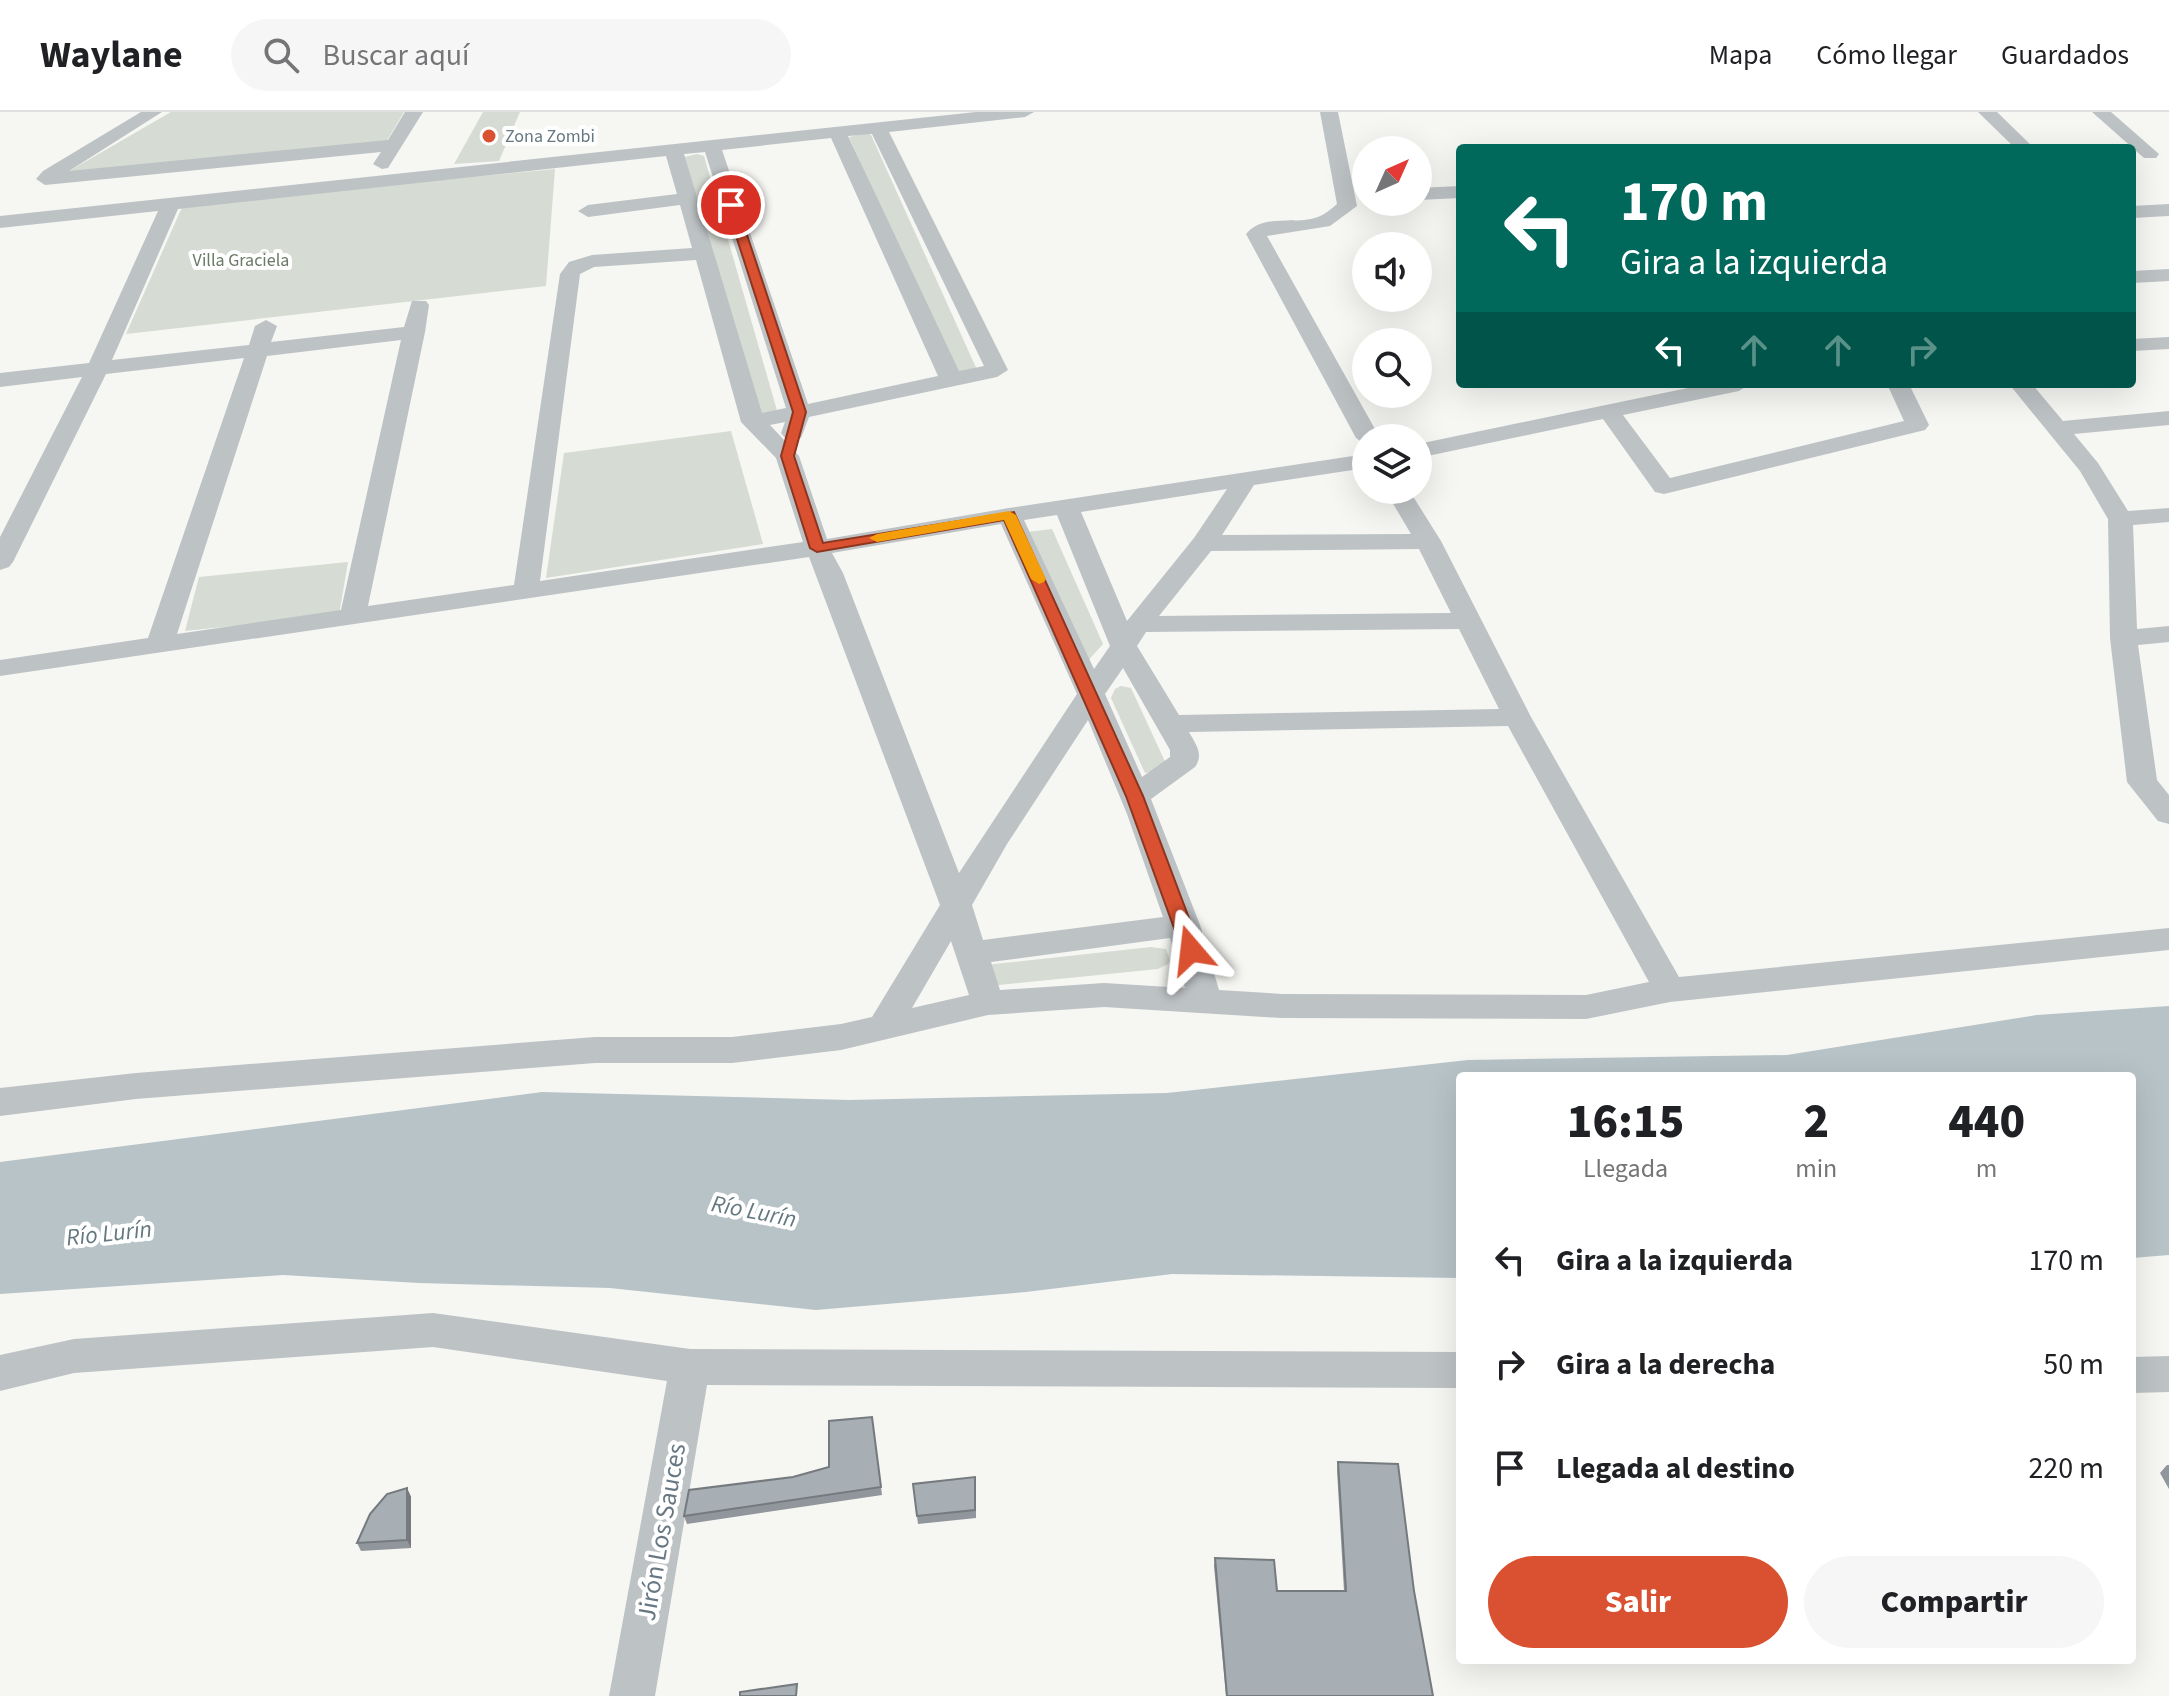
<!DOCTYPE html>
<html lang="es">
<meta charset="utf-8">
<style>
:root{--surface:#fff;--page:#f6f6f6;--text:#202124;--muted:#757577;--line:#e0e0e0;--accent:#d95130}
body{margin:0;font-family:"Source Sans 3",sans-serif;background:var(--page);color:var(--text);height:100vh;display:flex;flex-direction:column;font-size:30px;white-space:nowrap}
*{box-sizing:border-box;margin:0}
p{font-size:26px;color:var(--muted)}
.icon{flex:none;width:44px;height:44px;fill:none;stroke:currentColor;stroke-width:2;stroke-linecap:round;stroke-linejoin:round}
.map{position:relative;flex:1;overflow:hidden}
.sheet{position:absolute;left:1456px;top:960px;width:680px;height:592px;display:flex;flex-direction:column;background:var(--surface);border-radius:8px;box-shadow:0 8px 32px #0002}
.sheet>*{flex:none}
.hud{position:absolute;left:1456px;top:32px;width:680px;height:244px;border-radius:8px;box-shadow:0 8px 32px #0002;background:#00695c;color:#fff;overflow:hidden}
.needle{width:52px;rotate:45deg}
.controls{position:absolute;left:1352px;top:24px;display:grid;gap:16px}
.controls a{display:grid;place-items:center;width:80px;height:80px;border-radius:50%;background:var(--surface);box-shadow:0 8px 32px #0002;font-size:40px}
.pin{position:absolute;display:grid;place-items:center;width:68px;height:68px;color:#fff;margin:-34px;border:4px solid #fff;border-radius:50%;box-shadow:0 2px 8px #0007}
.me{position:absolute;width:88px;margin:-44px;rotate:343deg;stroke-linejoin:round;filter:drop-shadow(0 0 6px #0008)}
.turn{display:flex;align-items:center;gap:28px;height:168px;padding:0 32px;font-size:36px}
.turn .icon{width:104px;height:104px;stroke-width:2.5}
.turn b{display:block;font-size:56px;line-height:68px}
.lanes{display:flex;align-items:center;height:76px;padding:0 32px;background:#0003;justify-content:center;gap:40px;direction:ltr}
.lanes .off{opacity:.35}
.eta{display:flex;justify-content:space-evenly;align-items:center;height:136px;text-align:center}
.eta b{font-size:48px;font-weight:800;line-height:56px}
.primary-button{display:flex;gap:16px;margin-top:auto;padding:16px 32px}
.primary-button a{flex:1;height:92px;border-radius:48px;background:var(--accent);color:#fff;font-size:32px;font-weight:800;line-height:92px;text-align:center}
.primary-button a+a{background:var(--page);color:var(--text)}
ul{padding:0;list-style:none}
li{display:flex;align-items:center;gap:24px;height:104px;padding:0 32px}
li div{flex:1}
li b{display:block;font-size:30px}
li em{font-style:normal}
header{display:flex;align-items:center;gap:48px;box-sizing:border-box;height:112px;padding:0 40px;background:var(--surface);border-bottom:2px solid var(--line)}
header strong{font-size:38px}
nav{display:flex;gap:44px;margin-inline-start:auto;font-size:28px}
.search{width:560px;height:72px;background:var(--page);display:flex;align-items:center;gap:20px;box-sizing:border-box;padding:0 28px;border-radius:44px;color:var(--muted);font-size:30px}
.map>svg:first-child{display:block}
</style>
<header>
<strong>Waylane</strong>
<div class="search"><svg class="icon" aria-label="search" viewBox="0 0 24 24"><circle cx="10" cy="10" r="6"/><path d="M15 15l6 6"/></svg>Buscar aquí</div>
<nav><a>Mapa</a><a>Cómo llegar</a><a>Guardados</a></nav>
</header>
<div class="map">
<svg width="2169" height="1584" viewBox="0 0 2169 1584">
<rect width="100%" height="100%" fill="#f6f6f3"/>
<!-- green -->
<g fill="#d6dbd3">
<polygon points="171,0 404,0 386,30 64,62"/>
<polygon points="483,0 520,0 499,49 454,52"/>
<polygon points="865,21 871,23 978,260 954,259 849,25"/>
<polygon points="697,42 704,44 778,302 757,307 681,46"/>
<polygon points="555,57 546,174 126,222 183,93"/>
<polygon points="731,319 763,432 546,466 564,341"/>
<polygon points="1052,417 1103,532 1084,553 1027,420"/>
<polygon points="348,450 339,503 185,519 199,465"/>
<polygon points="1121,574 1131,576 1168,656 1145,661 1111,586 1115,577"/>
<polygon points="1151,835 1166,837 1170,848 1168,852 1158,857 989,874 985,853"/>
</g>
<!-- water -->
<polygon fill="#b7c3c7" points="2169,894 2169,1143 2132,1146 2132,964 1460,964 1460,1166 1172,1162 1026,1180 816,1198 610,1176 419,1171 283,1163 0,1182 0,1050 542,980 849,988 1167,981 1468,948 1787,943 2037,903"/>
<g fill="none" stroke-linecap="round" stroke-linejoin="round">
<!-- street -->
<g fill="#bdc2c5" fill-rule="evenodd">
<polygon points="141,0 162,0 69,59 388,28 405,0 423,0 388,56 382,57 373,52 381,40 45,73 36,67 43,59"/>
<path d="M976 0H1034L1025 5 889 20 1008 258 997 265 809 305 801 326H785L781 321 785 310 770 313 799 344 827 427 1009 396 1366 342V356L1254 373 1222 423 1411 422 1385 378H1409L1441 429 1531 605 1679 865 2169 816V838L1670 890 1586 907 1282 906 1104 895 988 903 841 938 732 951H595L136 987 0 1004V976L136 961 595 925H732L841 912 872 905 940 793 809 445 0 564V548L148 526 244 246 106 262 13 450 9 455 0 458V425L82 265 0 275V261L89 251 158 99 0 116V104ZM872 22 984 254 959 259 848 24ZM831 26 938 264 808 292 722 38ZM705 40 786 296 762 301 684 42ZM666 44 677 82 588 93 578 99 588 105 680 93 692 136 592 143 569 150 560 162 514 473 368 494 425 220 429 193 426 189H412L404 215 271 230 277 214 266 208 255 214 249 233 112 248 178 97ZM696 148 741 310 776 346 803 430 540 469 580 162 594 155ZM401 228 341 498 177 522 267 244ZM1227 377 1194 426 1127 509 1081 400ZM1057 403 1110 534 1094 557 1024 408ZM1001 412 1077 582 959 761 843 461 832 441ZM1419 437 1451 501 1159 504 1211 439ZM1459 517 1499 597 1179 603 1137 534 1146 520ZM1123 556 1170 638V645L1142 665 1105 582ZM1088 608 1127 702 1163 805 983 828 972 793 1007 732ZM1508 614 1649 870 1586 883 1282 882 1219 878 1200 813 1151 687 1195 655C1204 642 1196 633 1189 620ZM1170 826 1185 876 1104 871 1000 878 991 850ZM951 829 969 883 912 896Z"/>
<path d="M1320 0H1338L1357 94 1330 114 1267 124 1380 326H1366V333L1356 326 1246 122C1264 101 1292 113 1315 106 1323 104 1330 98 1337 92Z"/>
<polygon points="1978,0 1997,0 2034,36 2015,36"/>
<polygon points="2092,0 2111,0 2159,42 2156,46 2144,46"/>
<polygon points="1460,74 1460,86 1418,88 1418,76"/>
<polygon points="2169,92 2169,104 2132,106 2132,94"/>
<polygon points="2169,157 2169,169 2132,171 2132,159"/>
<polygon points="2169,225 2169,237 2132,239 2132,227"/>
<polygon points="1707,272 1750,272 1739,279 1623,303 1670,366 1904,309 1887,272 1909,272 1929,313 1925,318 1664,382 1655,380 1603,307 1418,346 1418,332"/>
<polygon points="2009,272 2032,272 2063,309 2169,299 2169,313 2074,322 2098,351 2128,399 2169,396 2169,410 2133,413 2137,517 2169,514 2169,530 2138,533 2157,668 2169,683 2169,712 2158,709 2127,670 2110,526 2108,407 2080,359"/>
<polygon points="433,1201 690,1237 1460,1240 1460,1276 707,1273 655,1584 609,1584 667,1269 433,1235 74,1261 0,1279 0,1243 74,1227"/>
<polygon points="2169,1244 2169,1280 2132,1281 2132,1245"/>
</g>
</g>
<!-- wall -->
<g fill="#90969b">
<polygon points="872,1305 882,1383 687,1412 684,1404 793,1365 829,1355"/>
<polygon points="1338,1350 1414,1479 1433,1584 1226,1584 1214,1454 1215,1446 1277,1479 1344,1479 1337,1358"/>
<polygon points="2167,1353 2169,1353 2169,1377 2160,1361"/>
<polygon points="913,1372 976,1373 976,1406 918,1412"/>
<polygon points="407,1376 411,1385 411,1436 361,1439 357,1431"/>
</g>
<!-- shaded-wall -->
<polygon fill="#757a7e" points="407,1376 411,1385 411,1436 407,1428"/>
<!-- building -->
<g fill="#a7afb4" stroke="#757a7e" stroke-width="2">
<polygon points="872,1305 881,1375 684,1404 689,1378 793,1365 829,1355 829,1309"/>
<polygon points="1338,1350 1398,1352 1414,1479 1433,1584 1227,1584 1215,1446 1274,1448 1277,1479 1346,1479"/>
<polygon points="975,1365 975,1398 917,1404 913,1372"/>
<polygon points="407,1376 407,1428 357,1431 370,1402 387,1382"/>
<polygon points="797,1572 796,1584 740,1584 740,1580"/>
</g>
<!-- route -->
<polygon fill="#d95130" stroke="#8d351f" stroke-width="2" points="731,90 737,93 806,300 794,344 823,431 1014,400 1143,684 1201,838 1198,842 1185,842 1182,838 1126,684 1004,408 817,440 810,436 781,344 793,300 726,93"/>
<!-- slow -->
<polygon fill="#f59e0b" points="1009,399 1016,403 1046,467 1044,470 1039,472 1031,467 1004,408 877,430 869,426 877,422"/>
<!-- markers -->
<circle fill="#d95130" stroke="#fff" stroke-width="3" cx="489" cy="24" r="8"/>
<g text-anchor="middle" stroke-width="8" stroke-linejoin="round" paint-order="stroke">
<!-- far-poi labels -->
<g font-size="18" fill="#677883" stroke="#fff" text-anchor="start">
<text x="505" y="30">Zona Zombi</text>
</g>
<!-- far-park labels -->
<g font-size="18" fill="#6b7a66" stroke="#fff">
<text x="241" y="154">Villa Graciela</text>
</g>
<!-- water labels -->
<g font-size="24" font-style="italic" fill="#63797f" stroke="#fff">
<text transform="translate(754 1099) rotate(11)" y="8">Río Lurín</text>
<text transform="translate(109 1121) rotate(-6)" y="8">Río Lurín</text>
</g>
<!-- near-street labels -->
<g font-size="26" fill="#677883" stroke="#fff">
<text transform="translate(661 1420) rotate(-80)" y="9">Jirón Los Sauces</text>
</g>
</g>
</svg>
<div class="controls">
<a><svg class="needle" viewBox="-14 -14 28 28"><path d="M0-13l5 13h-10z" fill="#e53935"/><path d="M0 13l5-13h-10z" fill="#757577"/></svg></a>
<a><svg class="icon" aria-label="sound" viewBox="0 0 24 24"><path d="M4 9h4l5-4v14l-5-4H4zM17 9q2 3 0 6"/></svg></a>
<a><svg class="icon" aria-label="search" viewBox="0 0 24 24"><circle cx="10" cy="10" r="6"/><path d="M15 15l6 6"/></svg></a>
<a><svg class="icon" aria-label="layers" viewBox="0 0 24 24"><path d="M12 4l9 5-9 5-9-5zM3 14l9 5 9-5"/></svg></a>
</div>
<div class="pin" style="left:731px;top:93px;background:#d93025"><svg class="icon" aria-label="arrive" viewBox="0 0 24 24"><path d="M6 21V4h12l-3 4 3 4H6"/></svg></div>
<svg class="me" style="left:1191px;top:838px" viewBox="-20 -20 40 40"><path d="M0-17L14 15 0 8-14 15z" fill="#d95130" stroke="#fff" stroke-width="4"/></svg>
<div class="hud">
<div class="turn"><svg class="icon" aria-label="left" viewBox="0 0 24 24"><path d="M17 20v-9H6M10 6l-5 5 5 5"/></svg><div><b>170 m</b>Gira a la izquierda</div></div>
<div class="lanes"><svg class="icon" aria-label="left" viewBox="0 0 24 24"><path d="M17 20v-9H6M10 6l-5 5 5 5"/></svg><svg class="icon off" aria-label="ahead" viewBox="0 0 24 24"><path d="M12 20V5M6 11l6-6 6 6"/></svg><svg class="icon off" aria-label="ahead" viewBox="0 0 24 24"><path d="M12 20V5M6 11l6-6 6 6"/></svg><svg class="icon off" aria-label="right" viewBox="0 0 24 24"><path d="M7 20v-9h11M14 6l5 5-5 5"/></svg></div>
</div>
<section class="sheet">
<div class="eta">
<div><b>16:15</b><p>Llegada</p></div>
<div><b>2</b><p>min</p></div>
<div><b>440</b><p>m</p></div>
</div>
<ul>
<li><svg class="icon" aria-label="left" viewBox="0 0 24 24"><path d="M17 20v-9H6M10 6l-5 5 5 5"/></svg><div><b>Gira a la izquierda</b></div><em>170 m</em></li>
<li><svg class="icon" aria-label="right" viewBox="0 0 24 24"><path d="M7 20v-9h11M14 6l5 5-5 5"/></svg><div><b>Gira a la derecha</b></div><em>50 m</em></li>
<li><svg class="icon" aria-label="arrive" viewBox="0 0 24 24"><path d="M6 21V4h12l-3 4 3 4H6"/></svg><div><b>Llegada al destino</b></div><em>220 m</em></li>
</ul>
<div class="primary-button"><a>Salir</a><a>Compartir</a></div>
</section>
</div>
